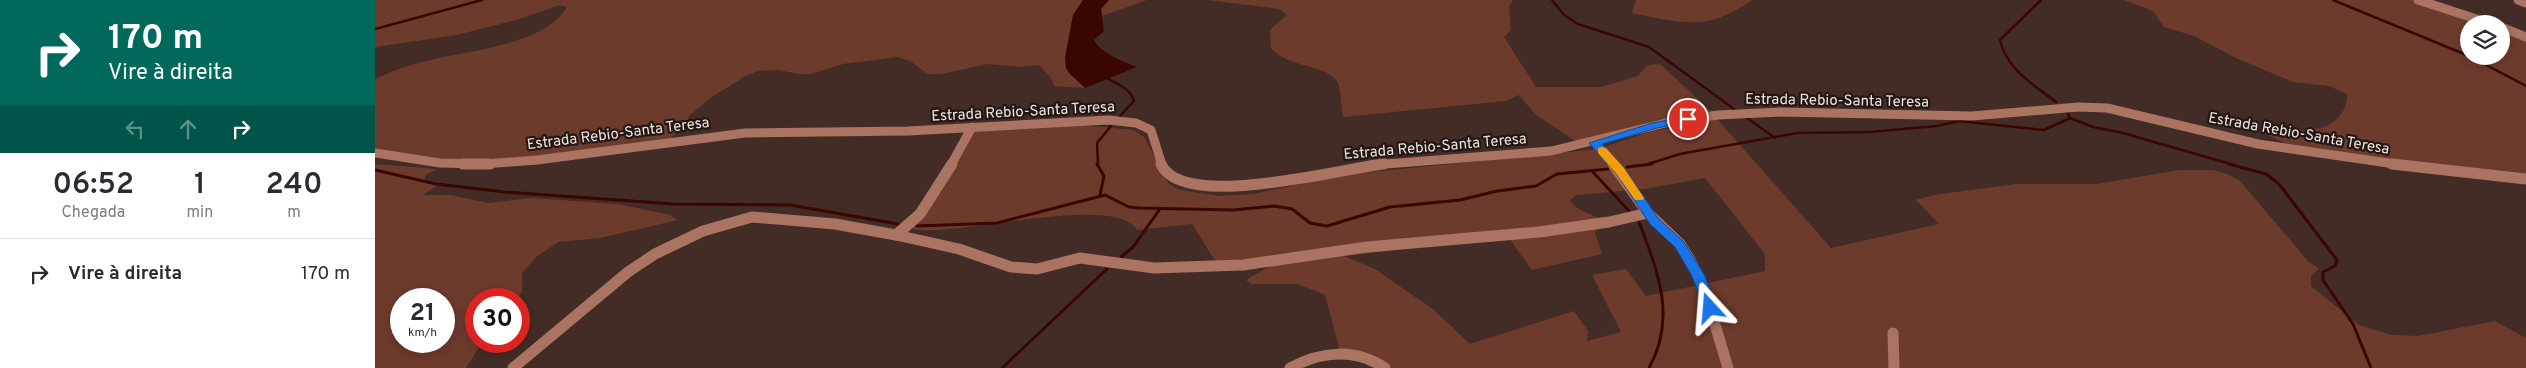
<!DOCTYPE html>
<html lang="pt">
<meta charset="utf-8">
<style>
:root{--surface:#fff;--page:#f2f2f3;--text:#2b2b33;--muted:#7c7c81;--line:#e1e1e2}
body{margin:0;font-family:Overpass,sans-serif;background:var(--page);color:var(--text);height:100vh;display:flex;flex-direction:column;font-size:19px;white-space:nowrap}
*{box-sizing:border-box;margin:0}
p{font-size:16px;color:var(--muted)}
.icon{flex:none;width:28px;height:28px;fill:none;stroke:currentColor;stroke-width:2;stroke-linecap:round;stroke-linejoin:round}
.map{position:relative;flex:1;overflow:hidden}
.sheet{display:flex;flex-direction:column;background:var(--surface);width:375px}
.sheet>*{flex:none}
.hud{background:#00695c;color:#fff;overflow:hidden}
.buttons{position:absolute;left:2085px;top:15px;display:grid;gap:10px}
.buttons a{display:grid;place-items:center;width:50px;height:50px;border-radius:50%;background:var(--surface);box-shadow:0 2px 12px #0003;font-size:25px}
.speed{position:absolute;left:15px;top:288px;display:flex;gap:10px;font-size:25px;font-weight:700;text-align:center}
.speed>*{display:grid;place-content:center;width:65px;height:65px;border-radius:50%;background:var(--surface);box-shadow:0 2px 12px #0003;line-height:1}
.speed small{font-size:12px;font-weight:400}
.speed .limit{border:8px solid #d22;background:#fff;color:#111}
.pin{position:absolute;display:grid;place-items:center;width:42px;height:42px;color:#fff;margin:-21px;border:2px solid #fff;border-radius:50%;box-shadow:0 1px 5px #0007}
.me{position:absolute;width:55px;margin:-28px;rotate:341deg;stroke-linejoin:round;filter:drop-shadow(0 0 4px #0008)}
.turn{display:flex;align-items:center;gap:18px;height:105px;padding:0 25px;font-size:22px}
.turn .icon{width:65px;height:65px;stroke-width:2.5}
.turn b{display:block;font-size:35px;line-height:42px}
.lanes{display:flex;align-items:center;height:48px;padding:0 25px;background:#0003;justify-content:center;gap:25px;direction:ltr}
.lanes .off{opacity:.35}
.eta{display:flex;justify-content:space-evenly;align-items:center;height:85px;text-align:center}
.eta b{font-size:30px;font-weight:600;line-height:35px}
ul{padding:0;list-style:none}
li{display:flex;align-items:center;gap:15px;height:70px;padding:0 25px;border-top:1px solid var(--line)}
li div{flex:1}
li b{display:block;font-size:19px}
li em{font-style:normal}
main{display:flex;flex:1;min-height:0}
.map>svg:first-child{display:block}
</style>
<main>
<section class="sheet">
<div class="hud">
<div class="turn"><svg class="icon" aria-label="right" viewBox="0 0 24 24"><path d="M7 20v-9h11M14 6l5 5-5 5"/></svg><div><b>170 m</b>Vire à direita</div></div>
<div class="lanes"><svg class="icon off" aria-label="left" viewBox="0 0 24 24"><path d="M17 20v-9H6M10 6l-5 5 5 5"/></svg><svg class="icon off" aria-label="ahead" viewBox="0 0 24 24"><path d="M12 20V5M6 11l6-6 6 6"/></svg><svg class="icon" aria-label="right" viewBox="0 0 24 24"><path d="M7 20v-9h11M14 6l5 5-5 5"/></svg></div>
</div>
<div class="eta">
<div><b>06:52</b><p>Chegada</p></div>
<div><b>1</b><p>min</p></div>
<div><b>240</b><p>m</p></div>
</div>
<ul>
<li><svg class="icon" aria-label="right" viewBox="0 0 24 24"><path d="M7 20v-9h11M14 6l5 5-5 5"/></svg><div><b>Vire à direita</b></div><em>170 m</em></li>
</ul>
</section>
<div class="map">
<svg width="2151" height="368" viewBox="0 0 2151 368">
<rect width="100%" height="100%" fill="#432c25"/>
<!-- green -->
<g fill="#6d3b2c" fill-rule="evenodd">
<path d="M0 0H708L698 15 690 58 691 68 695 74 710 88 679 86 676 78 664 65 646 67 613 64 566 74H553L535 61 523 57 468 64 436 74H423L404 70 383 71 371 76 338 96 314 116 311 124 288 145 162 161 71 159 0 152V79C18 71 36 64 55 60 95 50 170 45 192 7L185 5 141 20 82 35 0 47Z"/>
<polygon points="734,0 772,0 727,16 726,9"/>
<path d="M832 0H1138L1134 6 1136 30 1129 37 1161 87H1226L1263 76 1271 66 1279 64 1286 65 1338 113 1208 146 1160 114 1144 95 1131 101 968 117C966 108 966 91 963 83 954 64 914 69 896 48L895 30 912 15 905 9Z"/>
<path d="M1261 0H1377C1332 32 1307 23 1257 13Z"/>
<path d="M1749 0H2050L2119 24H2094V56H2126V26L2151 35V177L1928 151 1883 131C1900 130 1934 132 1949 127 1963 122 1973 108 1972 94L1954 86 1918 82 1859 57 1819 36 1789 27 1778 11Z"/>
<path d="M1342 119 1456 248 1564 224 1541 200 1559 195 1641 184H1722L1804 170H1839L1852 174 1865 181 1933 261 1944 269 1936 276V286L1984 325 2017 335 2043 336 2120 321 2151 338V368H1016L1005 359 965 351 950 295 922 284H876L871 280 893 267H844L817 224 762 230C738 192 582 238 537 229L564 193 597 132 706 125 759 130 769 137 794 184 805 190 845 196 878 194 968 175 1223 149 1274 132ZM1330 178 1390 254V271L1271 296 1251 269 1217 275 1246 332 1212 341 1213 331 1199 311 1095 344 1059 310 1000 269 969 256 1133 237 1157 270 1227 254 1220 233 1225 219 1202 208 1195 201 1201 195 1270 189Z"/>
<path d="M0 164 62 169 50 175V183H67L47 195H75L113 203 156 198 243 204 295 215 303 220 225 238 183 242 160 258 147 273V292L141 299H101V341H108L91 368H0ZM26 299H69V341H26Z"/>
</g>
<!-- water -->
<path fill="#3b0600" d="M708 0H734L726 9 729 31 719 40C725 53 750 62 762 67L710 88 695 74 691 68 690 58 698 15Z"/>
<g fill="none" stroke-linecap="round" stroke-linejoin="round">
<!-- stream-far1 -->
<g stroke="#3b0600" stroke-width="2.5">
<polyline points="1177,0 1189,15 1203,24 1274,47 1359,109"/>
<path d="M1666 0 1625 40C1632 70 1658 84 1681 102"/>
<polyline points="1958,0 2094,56"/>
<polyline points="0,29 107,0"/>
<polyline points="2094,56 2151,86"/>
<path d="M731 78C742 84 755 88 759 101L745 116"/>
<polyline points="1692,112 1695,118 1718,127 1748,133 1859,165"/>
<polyline points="1372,118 1400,138"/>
<polyline points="723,165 722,143 736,126"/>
<polyline points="1270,165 1305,154 1422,133 1495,132 1562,126 1584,121 1669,130 1695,118"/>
</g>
<!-- stream -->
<g stroke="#3b0600" stroke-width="3">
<polyline points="722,164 729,176 725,195"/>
<polyline points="1854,164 1891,174 1904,184 1962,260 1960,266 1948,272 1948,280 1978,324 1996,368"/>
<polyline points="1252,167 1277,164"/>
<polyline points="0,170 61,184 130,192 299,204 415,205 523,224"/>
<polyline points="1217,171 1254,211"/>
<path d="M1264 222C1283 272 1302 318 1274 368"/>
<polyline points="542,226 622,223 730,195 754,207 764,208 858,210 899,206 917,209 935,223 952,226 1015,207 1085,200 1122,191 1161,186 1182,174 1233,169"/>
<polyline points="746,257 758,247 785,209"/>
<polyline points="627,368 732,269"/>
</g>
<!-- minor-far1 -->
<g stroke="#aa7362" stroke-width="9">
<polyline points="2043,0 2117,24"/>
<polyline points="2143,0 2151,3"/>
<polyline points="2126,27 2151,37"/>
<polyline points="1220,143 1239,165"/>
<polyline points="576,165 597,127"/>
</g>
<!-- minor -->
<g stroke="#aa7362" stroke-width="11">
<polyline points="1238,164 1273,213 1305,244 1315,260 1330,291 1353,368"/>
<polyline points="521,235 545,214 577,164"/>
<polyline points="1518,333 1519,368"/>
<polyline points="138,368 253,272 280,254 328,231 377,217 460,224 521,235 584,249 636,267 662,269 705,258 779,268 868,265 992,247 1164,232 1234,222 1273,213"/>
<path d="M915 368C946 351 980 348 1010 368"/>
</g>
<!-- tertiary-far1 -->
<g stroke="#aa7362" stroke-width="9">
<polyline points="0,153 65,163 109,164 162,160 370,133 533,131 733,120 761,123 776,130 787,165"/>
<polyline points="998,165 1176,151 1295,122 1343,115 1406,112 1597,116 1703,107 1732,108 1883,144 2027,165"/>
</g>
<!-- tertiary -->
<g stroke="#aa7362" stroke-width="11">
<polyline points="88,164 115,164"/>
<path d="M786 164C807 212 968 168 1009 164"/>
<polyline points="2017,164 2151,179"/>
</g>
</g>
<!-- route -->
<polygon fill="#1a73e8" stroke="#114b97" points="1313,116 1319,119 1317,121 1282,128 1227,144 1249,168 1283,218 1309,242 1330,276 1342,308 1335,312 1329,308 1317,276 1300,247 1275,224 1241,173 1214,143 1277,123"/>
<!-- slow -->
<polygon fill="#f59e0b" points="1227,147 1231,148 1249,168 1269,198 1268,200 1260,200 1241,173 1223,153 1223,148"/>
<g text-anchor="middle" stroke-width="4.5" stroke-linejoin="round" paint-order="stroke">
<!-- street labels -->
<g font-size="15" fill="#f2e2dd" stroke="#221714">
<text transform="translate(1462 100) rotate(1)" y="5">Estrada Rebio-Santa Teresa</text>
<text transform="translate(648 111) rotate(-3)" y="5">Estrada Rebio-Santa Teresa</text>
<text transform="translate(243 133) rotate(-7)" y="5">Estrada Rebio-Santa Teresa</text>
<text transform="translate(1924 133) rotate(10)" y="5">Estrada Rebio-Santa Teresa</text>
<text transform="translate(1060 146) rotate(-5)" y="5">Estrada Rebio-Santa Teresa</text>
</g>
</g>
</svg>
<div class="buttons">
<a><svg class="icon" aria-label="layers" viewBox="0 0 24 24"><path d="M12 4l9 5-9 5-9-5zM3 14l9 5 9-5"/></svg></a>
</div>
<div class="speed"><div>21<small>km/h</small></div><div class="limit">30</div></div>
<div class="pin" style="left:1313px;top:119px;background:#d93025"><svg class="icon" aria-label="arrive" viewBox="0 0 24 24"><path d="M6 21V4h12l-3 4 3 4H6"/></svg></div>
<svg class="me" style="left:1335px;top:308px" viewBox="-20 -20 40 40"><path d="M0-17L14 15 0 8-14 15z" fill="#1a73e8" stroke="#fff" stroke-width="4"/></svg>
</div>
</main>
